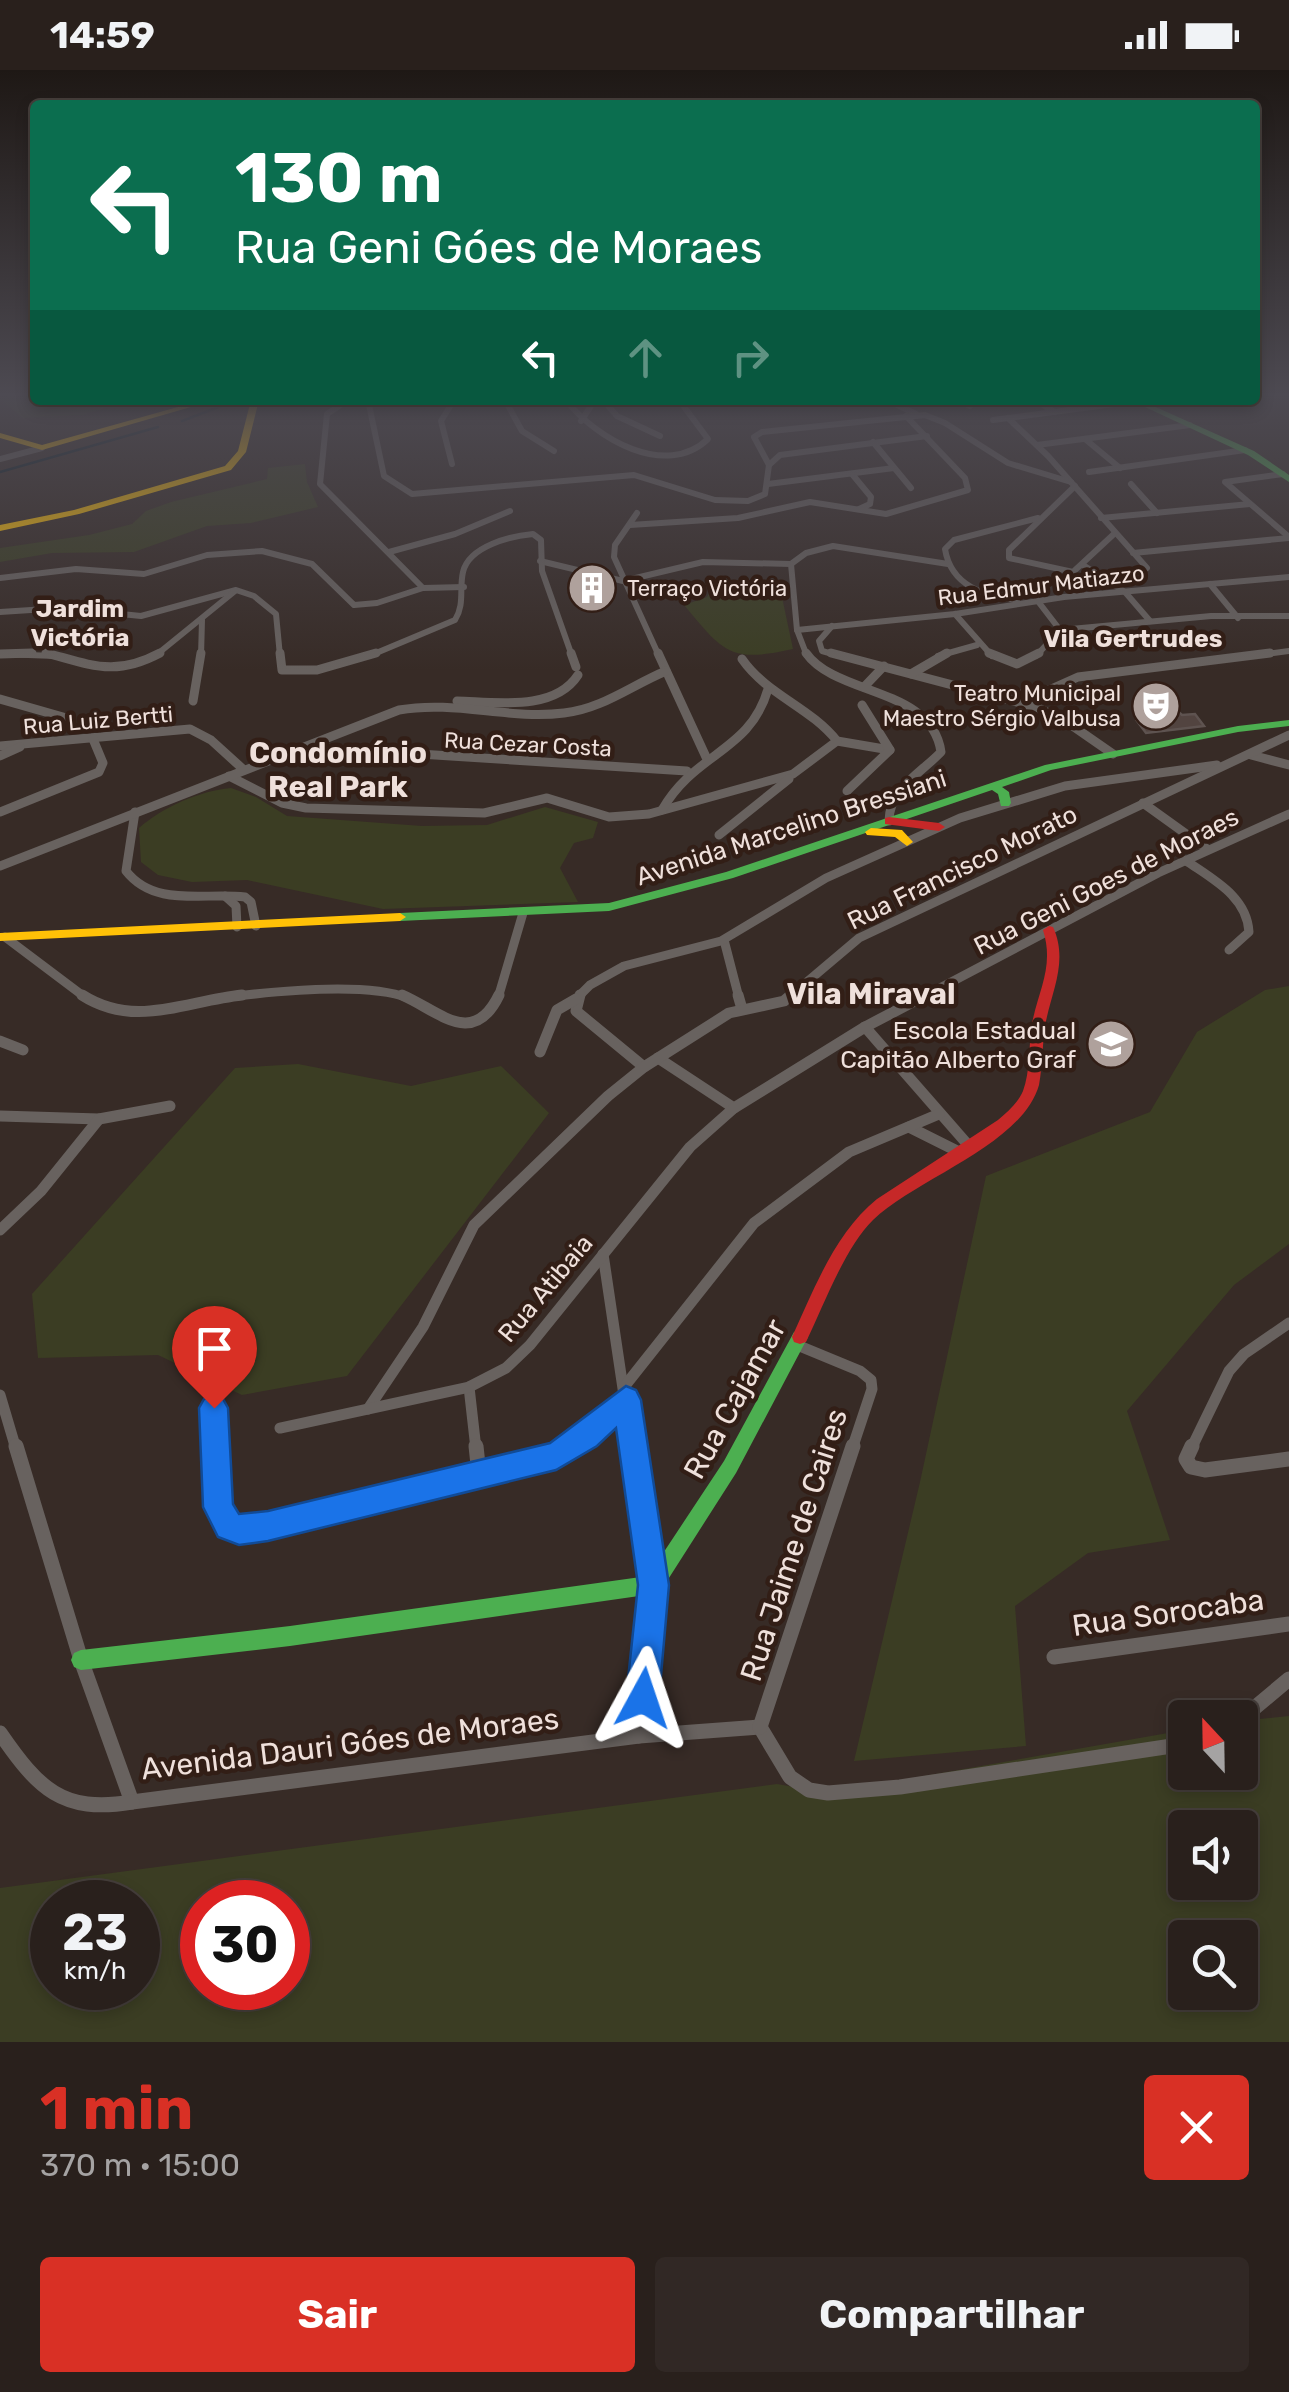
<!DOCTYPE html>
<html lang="pt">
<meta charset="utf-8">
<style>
:root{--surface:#29201c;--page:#312825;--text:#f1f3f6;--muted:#a5a3a3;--line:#453e3b;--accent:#d93025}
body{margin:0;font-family:Rubik,sans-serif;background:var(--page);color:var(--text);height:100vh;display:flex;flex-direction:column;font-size:38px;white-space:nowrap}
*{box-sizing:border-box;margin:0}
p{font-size:32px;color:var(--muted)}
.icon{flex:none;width:55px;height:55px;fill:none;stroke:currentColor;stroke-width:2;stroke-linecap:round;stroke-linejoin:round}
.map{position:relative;height:1972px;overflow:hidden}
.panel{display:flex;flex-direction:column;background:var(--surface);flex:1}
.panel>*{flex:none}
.banner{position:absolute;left:30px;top:30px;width:1230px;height:305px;border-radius:10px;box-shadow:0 5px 15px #0003,0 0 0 2px var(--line);background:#0b6e4f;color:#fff;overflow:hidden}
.needle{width:65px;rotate:338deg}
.tools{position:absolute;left:1168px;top:1630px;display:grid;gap:20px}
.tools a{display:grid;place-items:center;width:90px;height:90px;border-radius:10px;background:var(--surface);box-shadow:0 5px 15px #0003,0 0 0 2px var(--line);font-size:50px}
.speed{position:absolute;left:30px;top:1810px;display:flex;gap:20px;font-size:50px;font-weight:700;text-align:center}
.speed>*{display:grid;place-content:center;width:130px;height:130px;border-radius:50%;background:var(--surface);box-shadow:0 5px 15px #0003,0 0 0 2px var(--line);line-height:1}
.speed small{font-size:25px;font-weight:400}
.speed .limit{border:15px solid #d22;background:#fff;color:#111}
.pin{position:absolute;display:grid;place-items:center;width:85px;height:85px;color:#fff;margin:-102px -42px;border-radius:50% 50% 50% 0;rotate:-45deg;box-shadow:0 0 10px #0007}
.pin .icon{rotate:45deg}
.me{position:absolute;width:110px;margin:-55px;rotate:5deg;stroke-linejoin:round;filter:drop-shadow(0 0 8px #0008)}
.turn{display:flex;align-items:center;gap:35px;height:210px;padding:0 40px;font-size:45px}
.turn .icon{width:130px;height:130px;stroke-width:2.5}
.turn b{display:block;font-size:70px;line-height:85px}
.lanes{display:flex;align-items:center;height:95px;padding:0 40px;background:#0003;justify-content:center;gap:50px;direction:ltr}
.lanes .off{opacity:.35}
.round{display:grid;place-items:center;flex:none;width:105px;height:105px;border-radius:10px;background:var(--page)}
.head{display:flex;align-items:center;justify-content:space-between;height:170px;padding:0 40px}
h1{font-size:60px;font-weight:700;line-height:75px;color:var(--accent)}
.primary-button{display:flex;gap:20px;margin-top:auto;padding:20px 40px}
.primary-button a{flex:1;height:115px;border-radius:10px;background:var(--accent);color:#fff;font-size:40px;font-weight:700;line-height:115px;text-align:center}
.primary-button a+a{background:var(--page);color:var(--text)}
.status{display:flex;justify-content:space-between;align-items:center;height:70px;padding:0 50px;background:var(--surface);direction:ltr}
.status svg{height:28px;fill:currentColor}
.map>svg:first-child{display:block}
</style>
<div class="status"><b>14:59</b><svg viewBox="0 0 49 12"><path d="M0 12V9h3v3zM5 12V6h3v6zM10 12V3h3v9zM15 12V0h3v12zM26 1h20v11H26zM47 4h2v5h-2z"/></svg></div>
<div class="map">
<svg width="1289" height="1972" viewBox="0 0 1289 1972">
<rect width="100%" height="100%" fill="#372b26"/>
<!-- green -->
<g fill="#3b3d23" fill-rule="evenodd">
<polygon points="10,325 52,339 133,330 82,345 23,348 0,329"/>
<polygon points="305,394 307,412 318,437 251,453 207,456 134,482 52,483 0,492 0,478 89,465 132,454 146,441 171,432 267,409 268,398"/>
<path d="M716 509 779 513 793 579C730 593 724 583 684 535L707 527Z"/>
<path d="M231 718 256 727 287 746 422 756 487 755 545 737 598 752 593 768 574 773 560 798 578 832 383 839 247 810 192 812 158 805 141 792 139 758C163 737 199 721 231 718Z"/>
<polygon points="1289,916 1289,1174 1234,1215 1127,1341 1170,1470 1088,1483 1015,1536 1026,1676 854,1691 920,1412 986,1106 1150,1042 1197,962 1265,920"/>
<polygon points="298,994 411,1016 501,996 549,1043 347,1306 242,1325 158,1285 38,1288 32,1224 235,998"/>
<path d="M1289 1646V1972H0V1818L777 1714 828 1723 1185 1660V1702H1240V1651ZM1185 1758H1240V1812H1185ZM52 1832H138V1918H52ZM202 1832H288V1918H202ZM1185 1868H1240V1922H1185Z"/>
</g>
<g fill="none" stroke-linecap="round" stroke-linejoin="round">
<!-- stream -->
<g stroke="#071c27" stroke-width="2.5">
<polyline points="182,351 237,330"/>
<polyline points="0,402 158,357"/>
</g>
</g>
<!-- building -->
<polygon fill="#524440" stroke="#5e5350" stroke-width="2.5" points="1159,625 1182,645 1195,644 1204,656 1146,663 1137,651 1143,650 1138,627"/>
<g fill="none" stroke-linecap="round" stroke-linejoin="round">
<!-- street-far3 -->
<g stroke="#68625f" stroke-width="6">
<polyline points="348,330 327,344 320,414 423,518 464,517"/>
<polyline points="368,330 384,406 412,424 634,405 715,430 748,431 765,424 769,395 780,385 927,366"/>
<polyline points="505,330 522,361 554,381"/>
<path d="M566 330C596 369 666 409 708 369L679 330"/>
<polyline points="603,330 617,346 660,366"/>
<polyline points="887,330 916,344"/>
<polyline points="958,330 970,336"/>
<polyline points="1034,330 1055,342"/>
<polyline points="1008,348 1048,386 1147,498"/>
<polyline points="993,350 1137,331"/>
<polyline points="581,351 595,330"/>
<polyline points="1085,369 1120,398"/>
<polyline points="873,372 911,418"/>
<polyline points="1037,375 1190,355"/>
<polyline points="0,389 42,378"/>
<polyline points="452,394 441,351 454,330"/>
<polyline points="769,395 754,367 762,362 925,345 945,353 1008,393 1071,412"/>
<polyline points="1089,402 1245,380"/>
<polyline points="852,404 871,427 870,434 859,439"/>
<polyline points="1283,404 1225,412 1289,467"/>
<polyline points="768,414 894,398"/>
<polyline points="1131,414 1157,443"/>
<polyline points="1075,416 1009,480 1009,488 1073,502 1115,463"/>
<polyline points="637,443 615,475 614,487 659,586"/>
<polyline points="1101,448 1250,434"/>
<polyline points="630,455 738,448 810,432 886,444 968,420 965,408 906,346"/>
<polyline points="389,482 455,464 510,441"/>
<polyline points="1133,483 1289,468"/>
<polyline points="540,491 623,511 703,492 791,494 806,483 833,476 948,494"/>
<polyline points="791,494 797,560 807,586"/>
<polyline points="1083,495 1125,522 1150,551"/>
<polyline points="0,508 76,499 144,504 207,485 262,481 312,494 354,535 377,533 423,518"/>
<polyline points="1210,514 1238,548"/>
<path d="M1017 530C984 526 951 516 945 479L954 470 1038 448"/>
<polyline points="1037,530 1060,560"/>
<polyline points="0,542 62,538 141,546 236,520 254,526 276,544 280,586"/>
<polyline points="955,544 992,586"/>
<polyline points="832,556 819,571 822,581 840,586"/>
<polyline points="797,560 955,544 1064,527 1289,507"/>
<polyline points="1060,560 1211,546 1289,546"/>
<polyline points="0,584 56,586"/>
<polyline points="155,586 235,521"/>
<polyline points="201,586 202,550"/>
<path d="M369 586 455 550C465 534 459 519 463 502 469 476 511 466 533 464L541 470 542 501 572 586"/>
<polyline points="938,586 977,575"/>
<polyline points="1036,586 1060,560"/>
<polyline points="1250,586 1289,581"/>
</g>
<!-- street-far2 -->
<g stroke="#68625f" stroke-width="9">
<path d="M46 583C92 595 115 607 160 583"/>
<polyline points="280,583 282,600 317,600 376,583"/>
<polyline points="571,583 576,597"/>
<polyline points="658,583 706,687"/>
<path d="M806 583C836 626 932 617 941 682 921 703 889 719 889 751"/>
<polyline points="831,583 1036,637 1064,650 1113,684"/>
<polyline points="989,583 1017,594 1039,583"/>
<polyline points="0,584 32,583"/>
<polyline points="911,604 947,583"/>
<polyline points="864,617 884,596"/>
<polyline points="1006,624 1040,624 1078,607 1270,583"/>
<polyline points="0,629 63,647"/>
<polyline points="193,631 201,583"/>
<path d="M457 631C495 632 554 642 578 605"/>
<polyline points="837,671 890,680"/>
<polyline points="0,676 190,659 211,670 244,700"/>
<polyline points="309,677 687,701"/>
<polyline points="1251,685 1289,695"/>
<polyline points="0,686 20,677"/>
<path d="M229 706 282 733 306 738 484 743 547 728 609 747 649 744 793 704 837 671C810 637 767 625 742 589"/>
<polyline points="847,721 890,680 862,635"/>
<polyline points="1143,733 1207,779"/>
<path d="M662 740C695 682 750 682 768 619"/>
<polyline points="0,742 99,702 103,693 93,669"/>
<path d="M135 742 126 801C155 838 204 822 245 827L251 832 256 856"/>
<polyline points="719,765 789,709"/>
<path d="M1185 790C1212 809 1247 826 1249 862L1229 880"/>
<path d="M0 796 399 640C455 630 509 650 564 643 602 639 632 615 666 601"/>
<polyline points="225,826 236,836 237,857"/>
<polyline points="5,867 86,928"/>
<polyline points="724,870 739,928"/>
<path d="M220 928C268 922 364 911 408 928"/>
<polyline points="498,928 523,843"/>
<polyline points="577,928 590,915 624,896 721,871 826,808 960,748 1065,716 1217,695"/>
<polyline points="788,928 859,868 1289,665"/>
<polyline points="921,928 1158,803 1289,744"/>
</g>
<!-- street-far1 -->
<g stroke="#68625f" stroke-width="11">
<path d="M82 925C135 959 185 931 242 925"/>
<path d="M402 925C439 941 473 979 499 925"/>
<polyline points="580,925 576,941 644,997"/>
<polyline points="738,925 742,939"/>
<polyline points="865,957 969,1076"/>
<polyline points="0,971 23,980"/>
<polyline points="540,982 557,940 576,929"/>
<polyline points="658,988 734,1038"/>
<polyline points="0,1046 99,1049 170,1036"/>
<polyline points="909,1057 959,1082"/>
<polyline points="0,1160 41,1121 99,1049"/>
<polyline points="603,1184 632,1379"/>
<polyline points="797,1275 860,1301 871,1310 872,1319 852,1379"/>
<polyline points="469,1317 476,1379"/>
<polyline points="624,1317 754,1153 849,1082 939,1044"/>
<polyline points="0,1325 16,1379"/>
<polyline points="213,1338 215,1379"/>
<polyline points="368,1339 423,1257 474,1155 608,1026 644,997 729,943 784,931 791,925"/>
<polyline points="280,1358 469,1317 506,1298 530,1275 690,1077 734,1038 865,957 926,925"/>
<polyline points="568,1379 587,1366 626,1329"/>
<polyline points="1191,1379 1229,1301 1244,1284 1289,1253"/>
</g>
<!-- street -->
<g stroke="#68625f" stroke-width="15">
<polyline points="16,1376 81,1590 132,1732 639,1666 760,1657"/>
<polyline points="215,1376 218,1437 229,1456 239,1459 268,1456 556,1386 571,1376"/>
<polyline points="476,1376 479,1404"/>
<polyline points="632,1376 653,1515 639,1666"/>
<polyline points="1192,1376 1186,1389 1191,1397 1205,1400 1289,1389"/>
<polyline points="1054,1587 1289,1554"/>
<polyline points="1240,1650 1289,1609"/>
<polyline points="760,1657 790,1707 809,1720 828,1723 900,1717 1185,1674"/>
<polyline points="760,1657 853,1376"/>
<path d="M0 1663C38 1718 62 1744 132 1732"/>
</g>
<!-- fast -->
<g fill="#4caf50" fill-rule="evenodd">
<polygon points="1130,330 1140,330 1254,381 1289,405 1289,412 1248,385"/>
<polygon points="1289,650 1289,656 1238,662 1051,700 1002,717 1009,722 1011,733 1009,736 1001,736 998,724 992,720 733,808 609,841 400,851 394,847 400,843 609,833 726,802 1045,695 1238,656"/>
<polygon points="800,1260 806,1262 808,1267 736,1403 660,1522 653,1524 290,1576 81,1600 74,1597 71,1590 74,1583 81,1580 290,1556 648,1506 724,1391 794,1262"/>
</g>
<!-- slow -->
<g fill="#ffc107" fill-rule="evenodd">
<polygon points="203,330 215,330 42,380 0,368 0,363 42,375"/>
<polygon points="251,330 259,330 246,382 231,400 79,444 0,461 0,455 74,440 225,396 238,381"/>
<polygon points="871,758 902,760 913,772 907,776 895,767 867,765 865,762"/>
<polygon points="400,843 406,847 400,851 0,871 0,863"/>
</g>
<!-- jam -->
<g fill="#c62828" fill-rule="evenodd">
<polygon points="889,747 939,753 945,757 939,761 885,754 885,748"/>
<path d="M1049 856 1053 857C1068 890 1053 918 1046 951 1042 972 1043 994 1039 1015 1022 1075 917 1108 873 1150 845 1177 823 1237 806 1272L800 1274 794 1272 792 1267C814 1219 835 1163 877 1129L998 1050C1008 1041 1018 1033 1023 1021 1030 1002 1029 979 1031 959 1037 922 1055 898 1043 860Z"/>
</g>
</g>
<!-- sky -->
<linearGradient id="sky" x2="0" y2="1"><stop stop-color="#1e1815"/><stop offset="0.54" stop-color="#4d4a52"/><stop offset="1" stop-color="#4d4a52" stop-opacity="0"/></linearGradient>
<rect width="1289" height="601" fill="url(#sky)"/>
<!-- route -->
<polygon fill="#1a73e8" stroke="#114b97" stroke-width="2.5" points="626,1316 636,1320 641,1330 669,1515 659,1628 654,1640 643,1645 631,1640 626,1628 638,1515 616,1358 597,1376 556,1400 268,1471 239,1475 218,1467 203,1437 199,1338 204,1329 214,1325 223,1329 228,1338 233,1434 239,1444 268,1441 550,1373"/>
<!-- icons -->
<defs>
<g id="building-disc" transform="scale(2.5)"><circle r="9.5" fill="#afa19c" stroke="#321e16"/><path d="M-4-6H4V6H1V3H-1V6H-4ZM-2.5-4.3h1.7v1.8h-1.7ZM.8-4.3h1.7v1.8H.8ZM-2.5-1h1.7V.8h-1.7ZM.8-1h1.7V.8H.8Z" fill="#fff"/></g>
<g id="theatre-disc" transform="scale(2.5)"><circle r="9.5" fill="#afa19c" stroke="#321e16"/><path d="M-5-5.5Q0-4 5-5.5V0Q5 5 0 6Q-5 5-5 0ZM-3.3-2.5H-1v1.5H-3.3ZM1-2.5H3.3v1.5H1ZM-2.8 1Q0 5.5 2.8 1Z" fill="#fff"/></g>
<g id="school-disc" transform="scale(2.5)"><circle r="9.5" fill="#afa19c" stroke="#321e16"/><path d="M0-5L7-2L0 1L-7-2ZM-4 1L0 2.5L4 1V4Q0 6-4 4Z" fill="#fff"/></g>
</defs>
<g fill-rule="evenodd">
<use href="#building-disc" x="592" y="518"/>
<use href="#theatre-disc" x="1156" y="636"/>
<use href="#school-disc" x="1111" y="974"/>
</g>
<g text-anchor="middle" stroke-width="9" stroke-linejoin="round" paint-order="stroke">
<!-- far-street labels -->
<g font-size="22" fill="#efe0db" stroke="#321e16">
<text transform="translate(1041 515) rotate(-7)" y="8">Rua Edmur Matiazzo</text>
<text transform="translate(98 650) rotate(-5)" y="8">Rua Luiz Bertti</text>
<text transform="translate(528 674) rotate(3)" y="8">Rua Cezar Costa</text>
</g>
<!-- far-poi labels -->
<g font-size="22" fill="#efe0db" stroke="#321e16" text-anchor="start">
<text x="627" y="526">Terraço Victória</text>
<text x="1121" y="631" text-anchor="end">Teatro Municipal<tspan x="1121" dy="25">Maestro Sérgio Valbusa</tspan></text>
</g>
<!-- far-quarter labels -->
<g font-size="25" font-weight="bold" fill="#efe0db" stroke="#321e16">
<text x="80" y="547">Jardim<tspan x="80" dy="29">Victória</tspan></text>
<text x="1133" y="577">Vila Gertrudes</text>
</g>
<!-- street labels -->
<g font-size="25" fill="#efe0db" stroke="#321e16">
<text transform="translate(791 757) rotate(-18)" y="9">Avenida Marcelino Bressiani</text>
<text transform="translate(962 797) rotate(-26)" y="9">Rua Francisco Morato</text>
<text transform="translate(1106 811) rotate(-27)" y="9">Rua Geni Goes de Moraes</text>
<text transform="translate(545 1218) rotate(-50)" y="9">Rua Atibaia</text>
</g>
<!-- poi labels -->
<g font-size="25" fill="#efe0db" stroke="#321e16" text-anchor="end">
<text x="1076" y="969">Escola Estadual<tspan x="1076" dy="29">Capitão Alberto Graf</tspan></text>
</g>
<!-- quarter labels -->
<g font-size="30" font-weight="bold" fill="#efe0db" stroke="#321e16">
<text x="338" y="693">Condomínio<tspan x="338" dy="34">Real Park</tspan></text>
<text x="871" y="934">Vila Miraval</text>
</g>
<!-- near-street labels -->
<g font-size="30" fill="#efe0db" stroke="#321e16">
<text transform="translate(735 1329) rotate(-61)" y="10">Rua Cajamar</text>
<text transform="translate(794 1475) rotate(-72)" y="10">Rua Jaime de Caires</text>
<text transform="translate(1168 1543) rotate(-8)" y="10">Rua Sorocaba</text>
<text transform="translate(350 1674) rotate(-7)" y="10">Avenida Dauri Góes de Moraes</text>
</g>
</g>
</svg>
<div class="tools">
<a><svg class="needle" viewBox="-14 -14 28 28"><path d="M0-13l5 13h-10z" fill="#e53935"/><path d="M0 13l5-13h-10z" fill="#a5a3a3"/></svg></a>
<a><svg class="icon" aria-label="sound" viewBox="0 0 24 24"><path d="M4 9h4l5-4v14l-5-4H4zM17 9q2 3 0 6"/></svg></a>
<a><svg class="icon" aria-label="search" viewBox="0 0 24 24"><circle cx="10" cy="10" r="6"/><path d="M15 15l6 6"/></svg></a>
</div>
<div class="speed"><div>23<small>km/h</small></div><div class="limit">30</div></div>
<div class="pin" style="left:214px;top:1338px;background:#d93025"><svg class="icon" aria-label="arrive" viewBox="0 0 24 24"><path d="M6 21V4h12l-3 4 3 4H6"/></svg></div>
<svg class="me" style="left:643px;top:1628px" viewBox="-20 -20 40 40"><path d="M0-17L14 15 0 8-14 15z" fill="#1a73e8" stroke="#fff" stroke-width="4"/></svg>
<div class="banner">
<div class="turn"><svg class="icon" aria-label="left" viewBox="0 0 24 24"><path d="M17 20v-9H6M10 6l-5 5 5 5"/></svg><div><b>130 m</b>Rua Geni Góes de Moraes</div></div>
<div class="lanes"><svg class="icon" aria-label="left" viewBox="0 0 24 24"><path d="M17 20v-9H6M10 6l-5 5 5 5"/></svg><svg class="icon off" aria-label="ahead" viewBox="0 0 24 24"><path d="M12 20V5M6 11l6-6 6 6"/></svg><svg class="icon off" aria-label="right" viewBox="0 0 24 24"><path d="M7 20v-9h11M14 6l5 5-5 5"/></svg></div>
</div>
</div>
<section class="panel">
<div class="head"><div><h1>1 min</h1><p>370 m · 15:00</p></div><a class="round" style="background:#d93025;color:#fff"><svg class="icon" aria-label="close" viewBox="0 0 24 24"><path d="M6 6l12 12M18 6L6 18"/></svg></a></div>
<div class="primary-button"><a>Sair</a><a>Compartilhar</a></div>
</section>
